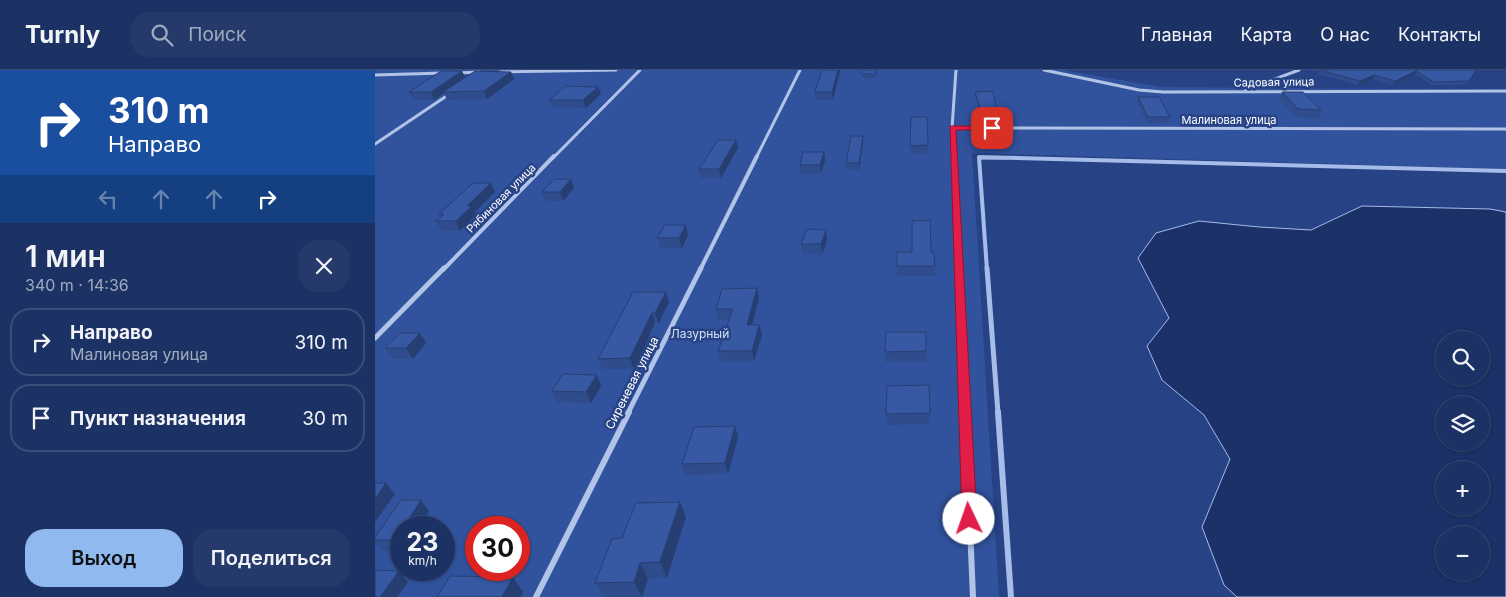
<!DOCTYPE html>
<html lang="ru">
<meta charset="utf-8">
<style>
:root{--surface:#1d3264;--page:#253a6a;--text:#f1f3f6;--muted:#a0aabf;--line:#3b4d78;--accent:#90b9f0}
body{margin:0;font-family:Inter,sans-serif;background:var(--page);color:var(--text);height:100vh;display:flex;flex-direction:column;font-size:19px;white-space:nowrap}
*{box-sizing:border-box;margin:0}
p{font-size:16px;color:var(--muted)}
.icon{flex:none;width:28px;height:28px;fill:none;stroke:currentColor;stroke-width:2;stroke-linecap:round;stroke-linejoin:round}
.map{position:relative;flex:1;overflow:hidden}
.drawer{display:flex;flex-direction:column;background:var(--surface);width:375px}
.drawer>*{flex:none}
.guide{background:#1a4fa0;color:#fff;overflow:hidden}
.tools{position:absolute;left:1060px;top:261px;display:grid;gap:10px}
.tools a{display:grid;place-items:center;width:55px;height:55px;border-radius:50%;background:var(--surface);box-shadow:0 1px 4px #0004,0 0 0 1px var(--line);font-size:25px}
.speed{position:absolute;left:15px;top:446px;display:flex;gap:10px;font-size:25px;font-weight:700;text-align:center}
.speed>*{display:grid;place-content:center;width:65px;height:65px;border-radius:50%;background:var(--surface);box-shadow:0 1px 4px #0004,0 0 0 1px var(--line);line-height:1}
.speed small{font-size:12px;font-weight:400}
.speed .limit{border:8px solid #d22;background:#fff;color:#111}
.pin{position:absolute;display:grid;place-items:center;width:42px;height:42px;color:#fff;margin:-21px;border-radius:10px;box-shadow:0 2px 8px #0006}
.me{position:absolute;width:55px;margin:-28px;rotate:357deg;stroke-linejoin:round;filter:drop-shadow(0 0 4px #0008)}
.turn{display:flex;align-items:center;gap:18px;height:105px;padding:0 25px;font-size:22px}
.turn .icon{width:65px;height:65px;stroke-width:2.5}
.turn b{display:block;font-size:35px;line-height:42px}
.lanes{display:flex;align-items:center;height:48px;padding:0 25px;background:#0003;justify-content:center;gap:25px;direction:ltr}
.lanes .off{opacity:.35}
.round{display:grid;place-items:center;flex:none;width:52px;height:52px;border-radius:20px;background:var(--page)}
.headline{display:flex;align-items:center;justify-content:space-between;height:85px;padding:0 25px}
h1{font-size:30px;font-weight:600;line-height:38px}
.cta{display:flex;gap:10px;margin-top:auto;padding:10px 25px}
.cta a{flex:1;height:58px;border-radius:20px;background:var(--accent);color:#111;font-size:20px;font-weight:600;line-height:58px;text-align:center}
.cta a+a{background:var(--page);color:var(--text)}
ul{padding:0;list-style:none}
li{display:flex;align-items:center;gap:15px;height:68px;margin:0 10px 8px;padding:0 15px;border:2px solid var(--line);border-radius:20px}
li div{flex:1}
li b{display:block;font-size:19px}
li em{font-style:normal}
header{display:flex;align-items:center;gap:30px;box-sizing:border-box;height:70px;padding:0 25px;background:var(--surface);border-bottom:1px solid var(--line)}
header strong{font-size:24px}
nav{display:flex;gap:28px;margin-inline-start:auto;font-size:18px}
.search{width:350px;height:45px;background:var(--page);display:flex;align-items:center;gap:12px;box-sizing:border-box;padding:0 18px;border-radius:20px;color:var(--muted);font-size:19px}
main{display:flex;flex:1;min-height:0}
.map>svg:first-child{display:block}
</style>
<header>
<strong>Turnly</strong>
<div class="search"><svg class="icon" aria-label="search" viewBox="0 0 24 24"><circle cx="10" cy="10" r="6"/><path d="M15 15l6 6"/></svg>Поиск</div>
<nav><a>Главная</a><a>Карта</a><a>О нас</a><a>Контакты</a></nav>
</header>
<main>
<section class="drawer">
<div class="guide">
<div class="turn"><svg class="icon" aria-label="right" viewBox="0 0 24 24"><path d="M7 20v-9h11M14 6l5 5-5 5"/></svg><div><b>310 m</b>Направо</div></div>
<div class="lanes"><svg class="icon off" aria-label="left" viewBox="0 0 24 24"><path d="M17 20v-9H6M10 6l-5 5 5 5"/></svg><svg class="icon off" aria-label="ahead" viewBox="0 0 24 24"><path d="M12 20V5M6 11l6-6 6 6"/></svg><svg class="icon off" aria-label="ahead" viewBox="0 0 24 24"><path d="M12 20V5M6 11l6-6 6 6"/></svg><svg class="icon" aria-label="right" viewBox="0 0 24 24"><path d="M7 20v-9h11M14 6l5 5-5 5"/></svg></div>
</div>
<div class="headline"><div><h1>1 мин</h1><p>340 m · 14:36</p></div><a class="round"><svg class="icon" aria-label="close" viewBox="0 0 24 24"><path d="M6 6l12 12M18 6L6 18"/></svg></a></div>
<ul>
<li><svg class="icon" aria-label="right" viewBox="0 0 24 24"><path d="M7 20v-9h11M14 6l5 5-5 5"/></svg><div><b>Направо</b><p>Малиновая улица</p></div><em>310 m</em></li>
<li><svg class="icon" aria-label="arrive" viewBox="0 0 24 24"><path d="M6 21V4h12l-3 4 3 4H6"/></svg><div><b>Пункт назначения</b></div><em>30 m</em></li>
</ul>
<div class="cta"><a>Выход</a><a>Поделиться</a></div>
</section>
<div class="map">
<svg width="1131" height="527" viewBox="0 0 1131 527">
<rect width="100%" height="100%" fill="#274386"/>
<!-- green -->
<path fill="#31539e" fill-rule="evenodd" d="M0 0H688L785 17 1131 20V99L597 83 624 527H0ZM26 458H69V500H26ZM101 458H144V500H101Z"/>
<!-- water -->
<path fill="#1b3167" stroke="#a6bce9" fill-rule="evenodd" d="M987 136 1115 139 1131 142V527H862L849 515 827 457 855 389 829 345 787 310 772 276 794 248 763 188 781 163 824 151 884 157 936 160ZM1069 270H1106V308H1069ZM1069 335H1106V372H1069ZM1069 400H1106V438H1069ZM1069 465H1106V502H1069Z"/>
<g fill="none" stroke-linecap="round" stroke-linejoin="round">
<!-- stream-far3 -->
<polyline stroke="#a6bce9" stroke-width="3" points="604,88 632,88"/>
<!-- stream-far2 -->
<polyline stroke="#a6bce9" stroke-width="4" points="612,200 604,87 1131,101"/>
<!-- stream-far1 -->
<polyline stroke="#a6bce9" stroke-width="5" points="612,198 623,343"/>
<!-- stream -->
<polyline stroke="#a6bce9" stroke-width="6" points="623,342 636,527"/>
<!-- minor-far3 -->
<g stroke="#b2c3e8" stroke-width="3">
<polyline points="669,0 764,20 788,22 1131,21"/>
<polyline points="125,2 241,0"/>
<polyline points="83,3 104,2"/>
<polyline points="0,5 69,3"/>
<polyline points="871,20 924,0"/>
<polyline points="577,58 1131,59"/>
<polyline points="0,74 76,23"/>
<polyline points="178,88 265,0"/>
<polyline points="381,88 425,0"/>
<polyline points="578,88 577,58 581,0"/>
</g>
<!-- minor-far2 -->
<g stroke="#b2c3e8" stroke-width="4">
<polyline points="578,86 583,200"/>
<polyline points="68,200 179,86"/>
<polyline points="325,200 382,86"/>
</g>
<!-- minor-far1 -->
<g stroke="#b2c3e8" stroke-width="5">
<polyline points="583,198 590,343"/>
<polyline points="0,268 69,198"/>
<polyline points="253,343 326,198"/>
</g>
<!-- minor -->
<g stroke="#b2c3e8" stroke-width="6">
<polyline points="590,342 598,527"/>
<polyline points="161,527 254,342"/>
</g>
</g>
<!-- wall -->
<g fill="#2f4c8c">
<polygon points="486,0 500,0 501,8 487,8"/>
<polygon points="944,0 1101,0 1092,15 1057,15 1040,4 1018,15 998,9 983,15 943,4"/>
<polygon points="465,1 458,30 441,30 440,22"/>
<polygon points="136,2 139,9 112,29 72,30 69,23 59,30 37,30 34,22 90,8"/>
<polygon points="223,17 226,24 211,38 177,37 174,30"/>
<polygon points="600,22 622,43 622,47 606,47 600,26"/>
<polygon points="907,22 946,40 943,48 921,47 904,29"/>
<polygon points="763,27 795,47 794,53 772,53 762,33"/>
<polygon points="552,47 553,84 536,84 535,76"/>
<polygon points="488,66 488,73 484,100 471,100 471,93"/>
<polygon points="361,70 363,78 346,108 326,108 324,99"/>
<polygon points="449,82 450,90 446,103 426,104 425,95"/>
<polygon points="199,118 188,131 171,131 167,122"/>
<polygon points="120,122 100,142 101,145 85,161 66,161 61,151 65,148 64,144"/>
<polygon points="311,155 313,165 307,178 285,178 282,168"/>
<polygon points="452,170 447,184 428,183 426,174"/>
<polygon points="556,182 559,182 560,206 522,206 522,196"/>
<polygon points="382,218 384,228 377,255 384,255 387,265 379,291 346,292 343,281 354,249 343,250 341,239"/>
<polygon points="291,222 294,232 284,253 280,253 259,299 227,299 223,289"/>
<polygon points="551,262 552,292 510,292 510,282"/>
<polygon points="51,273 38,289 17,289 10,278"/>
<polygon points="554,315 555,354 512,355 511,344"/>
<polygon points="226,316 216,333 182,332 177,321"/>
<polygon points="363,367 353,404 310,405 307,394"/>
<polygon points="54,441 43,458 26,458 26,481 7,481 0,473 0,467"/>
<polygon points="311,447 292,508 273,509 267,527 228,527 220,513 247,468"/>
</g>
<!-- shaded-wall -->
<g fill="#263e72">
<polygon points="463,0 465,0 465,1 458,30 457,22"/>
<polygon points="87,1 91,9 68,22 69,23 59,30 56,22"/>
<polygon points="1041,1 1040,4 1018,15 1020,11"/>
<polygon points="136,2 139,9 112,29 109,21"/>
<polygon points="999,5 998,9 983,15 985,11"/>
<polygon points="223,17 226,24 211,38 208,30"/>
<polygon points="488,66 488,73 484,100 484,93"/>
<polygon points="361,70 363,78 346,108 344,99"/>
<polygon points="449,82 450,90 446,103 445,95"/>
<polygon points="196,109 199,118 188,131 185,122"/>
<polygon points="116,113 120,122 100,142 101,145 85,161 81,151 92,136"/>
<polygon points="311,155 313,165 307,178 304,168"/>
<polygon points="451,160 452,170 447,184 446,174"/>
<polygon points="382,218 384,228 374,266 372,255"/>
<polygon points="291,222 294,232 284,253 280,243"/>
<polygon points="277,243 280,253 259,299 255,288"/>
<polygon points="384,255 387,265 379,291 377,281"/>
<polygon points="45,263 51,273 38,289 31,278"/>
<polygon points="222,305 226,316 216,333 211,322"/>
<polygon points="360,356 363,367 353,404 350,393"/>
<polygon points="11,413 20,424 0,452 0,429"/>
<polygon points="46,430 54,441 43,458 28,458"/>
<polygon points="305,432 311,447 292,508 285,492"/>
<polygon points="26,460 26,478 20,470"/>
<polygon points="265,493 273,509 267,527 259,512"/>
<polygon points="24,501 33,512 22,527 5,527"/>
<polygon points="138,507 148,522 146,527 127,527"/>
</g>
<!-- building -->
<g fill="#3758a3" stroke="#263e72">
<polygon points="447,0 463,0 457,22 440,22"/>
<polygon points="486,0 500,0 501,4 486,4"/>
<polygon points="945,0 1101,0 1094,11 1059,12 1041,1 1020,11 999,5 985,11"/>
<polygon points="66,1 87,1 56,22 34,22"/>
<polygon points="100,1 136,2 109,21 68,22"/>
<polygon points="191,16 223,17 208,30 174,30"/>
<polygon points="618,21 622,43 607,43 600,22"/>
<polygon points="907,22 928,22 946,40 923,39"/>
<polygon points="763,27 784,27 795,47 773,47"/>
<polygon points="536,47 552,47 553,75 535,76"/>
<polygon points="476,66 488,66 484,93 471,93"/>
<polygon points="343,70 361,70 344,99 324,99"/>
<polygon points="428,82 449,82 445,95 425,95"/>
<polygon points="179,109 196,109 185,122 167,122"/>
<polygon points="98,113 116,113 92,136 97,136 81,151 61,151 69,144 64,144"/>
<polygon points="555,150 556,182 559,182 560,196 522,196 522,182 537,182 537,151"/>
<polygon points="290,155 311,155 304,168 282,168"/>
<polygon points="432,159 451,160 446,174 426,174"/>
<polygon points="382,218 372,255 384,255 377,281 343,281 358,239 341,239 347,219"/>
<polygon points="258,222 291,222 280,243 277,243 255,288 223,289"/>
<polygon points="511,262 551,262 551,281 510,282"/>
<polygon points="25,263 45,263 31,278 10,278"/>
<polygon points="188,304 222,305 211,322 177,321"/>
<polygon points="554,315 555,343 511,344 512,316"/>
<polygon points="360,356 350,393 307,394 319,357"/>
<polygon points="0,413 11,413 0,429"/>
<polygon points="26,430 46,430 28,458 26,458 26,460 20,470 0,470 0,467"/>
<polygon points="305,432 285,492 265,493 259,512 220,513 237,469 247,468 261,433"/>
<polygon points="0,500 24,501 5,527 0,527"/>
<polygon points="75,506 138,507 127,527 62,527"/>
</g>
<!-- route -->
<polygon fill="#e11d48" stroke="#92132f" points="575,56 617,56 620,58 617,60 581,60 602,449 600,453 594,455 589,453 587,449"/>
<g text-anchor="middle" stroke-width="5" stroke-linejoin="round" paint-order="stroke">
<!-- far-street labels -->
<g font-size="11" fill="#fff" stroke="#274386">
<text transform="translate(899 12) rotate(-1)" y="4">Садовая улица</text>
<text x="854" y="54">Малиновая улица</text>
<text transform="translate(126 128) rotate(-45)" y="4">Рябиновая улица</text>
</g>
<!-- park labels -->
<g font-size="12" fill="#d5e0f6" stroke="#274386">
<text x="325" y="268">Лазурный</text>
</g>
<!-- street labels -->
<g font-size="12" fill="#fff" stroke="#274386">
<text transform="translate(257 313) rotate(-63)" y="4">Сиреневая улица</text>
</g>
</g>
</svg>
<div class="tools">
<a><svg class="icon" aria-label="search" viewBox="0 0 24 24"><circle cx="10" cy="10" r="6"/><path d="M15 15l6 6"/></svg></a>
<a><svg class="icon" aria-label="layers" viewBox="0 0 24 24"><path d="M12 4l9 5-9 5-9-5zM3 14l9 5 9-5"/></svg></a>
<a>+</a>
<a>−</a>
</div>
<div class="speed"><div>23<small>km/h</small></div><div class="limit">30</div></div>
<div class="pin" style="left:617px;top:58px;background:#d93025"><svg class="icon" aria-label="arrive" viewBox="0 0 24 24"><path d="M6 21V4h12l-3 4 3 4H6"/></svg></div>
<svg class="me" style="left:594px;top:449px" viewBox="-20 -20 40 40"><circle r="19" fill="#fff"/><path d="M0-13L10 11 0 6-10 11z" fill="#e11d48"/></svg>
</div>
</main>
